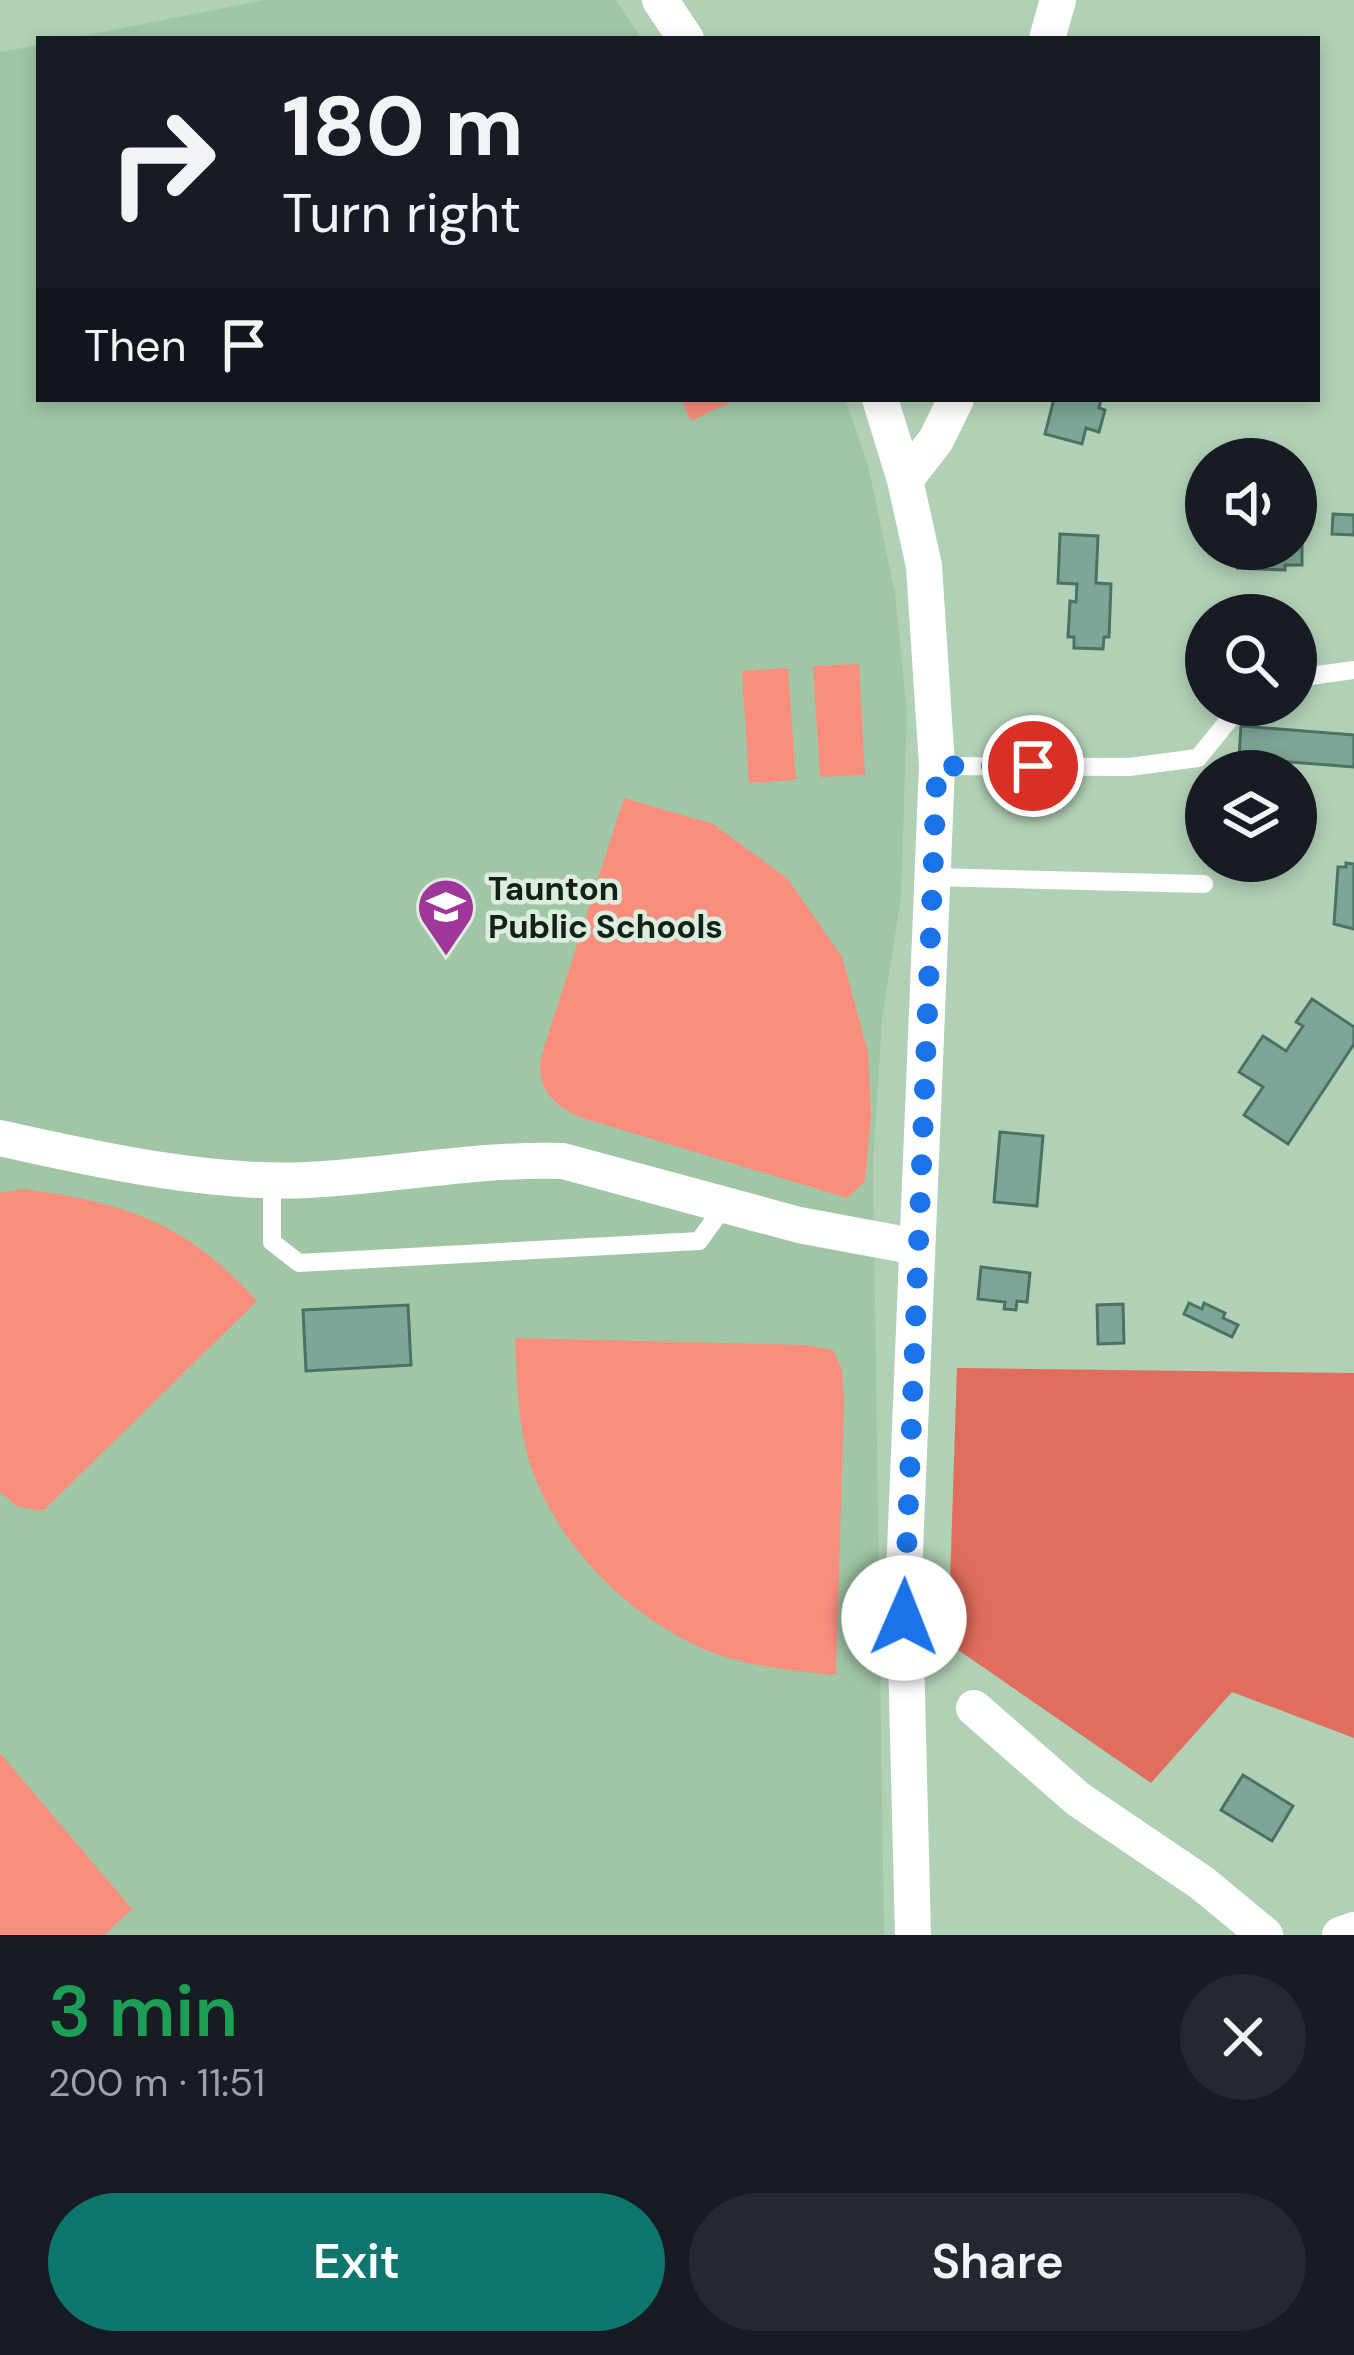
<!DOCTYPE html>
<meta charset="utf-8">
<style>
:root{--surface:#171b24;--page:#242831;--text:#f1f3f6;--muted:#9ea1a6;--accent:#0f766e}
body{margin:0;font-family:"DM Sans",sans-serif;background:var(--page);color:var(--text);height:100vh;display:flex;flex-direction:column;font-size:45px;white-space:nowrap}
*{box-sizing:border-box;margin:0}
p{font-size:39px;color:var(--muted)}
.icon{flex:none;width:66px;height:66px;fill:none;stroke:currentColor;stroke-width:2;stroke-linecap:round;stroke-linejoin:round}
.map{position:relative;height:1935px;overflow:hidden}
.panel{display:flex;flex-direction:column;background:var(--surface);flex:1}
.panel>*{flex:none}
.guide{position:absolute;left:36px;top:36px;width:1284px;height:366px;border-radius:0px;box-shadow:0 6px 18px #0003;background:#171b24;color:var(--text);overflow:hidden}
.tools{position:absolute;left:1185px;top:438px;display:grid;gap:24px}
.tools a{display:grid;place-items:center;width:132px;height:132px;border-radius:50%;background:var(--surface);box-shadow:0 6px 18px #0003;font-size:60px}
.pin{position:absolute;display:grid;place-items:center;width:102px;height:102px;color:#fff;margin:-51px;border:6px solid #fff;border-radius:50%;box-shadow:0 3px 12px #0007}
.me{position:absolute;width:132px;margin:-66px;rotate:1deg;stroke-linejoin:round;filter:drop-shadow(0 0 9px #0008)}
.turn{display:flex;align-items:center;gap:42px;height:252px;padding:0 48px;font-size:54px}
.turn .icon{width:156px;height:156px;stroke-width:2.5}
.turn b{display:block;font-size:84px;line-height:102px}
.then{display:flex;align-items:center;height:114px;padding:0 48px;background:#0003;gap:24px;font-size:45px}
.round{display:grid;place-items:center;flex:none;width:126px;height:126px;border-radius:63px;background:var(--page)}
.summary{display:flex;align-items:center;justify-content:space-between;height:204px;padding:0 48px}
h1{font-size:72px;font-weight:600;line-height:90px;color:#1e9e55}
.action{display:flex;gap:24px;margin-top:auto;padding:24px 48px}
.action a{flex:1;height:138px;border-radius:72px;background:var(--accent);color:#fff;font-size:48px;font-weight:600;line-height:138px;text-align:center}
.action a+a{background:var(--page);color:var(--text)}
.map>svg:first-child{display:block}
</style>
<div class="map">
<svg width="1354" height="1935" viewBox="0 0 1354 1935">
<rect width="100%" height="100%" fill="#b1d1b6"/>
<!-- built -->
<g fill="#a0c6a6">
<polygon points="263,0 616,0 642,39 67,39"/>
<polygon points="39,45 39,399 845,399 868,465 895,593 907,713 901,897 882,1019 873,1164 884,1935 0,1935 0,52"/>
</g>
<!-- green -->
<g fill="#f98e7d">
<polygon points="681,399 737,399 691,421"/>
<polygon points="859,664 865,775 820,777 813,666"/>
<polygon points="788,668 796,780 749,783 742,671"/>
<path d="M624 798 713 824 787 878 842 957 868 1052 871 1114 865 1181 847 1198 579 1117C551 1102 537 1090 541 1057Z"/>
<path d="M23 1189C126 1203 185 1222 257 1301L43 1511 18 1507 0 1492V1193Z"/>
<path d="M515 1338 806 1345 833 1350 842 1370 844 1401 836 1675C789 1670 736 1666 693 1644 626 1611 566 1552 537 1482 518 1438 517 1386 515 1338Z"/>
<polygon points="0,1753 132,1909 105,1935 0,1935"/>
</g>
<!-- forest -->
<polygon fill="#e16d5c" points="957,1368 1354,1373 1354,1738 1232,1692 1151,1783 948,1643"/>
<!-- building -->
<g fill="#7da697" stroke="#4b7264" stroke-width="3">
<polygon points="1054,399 1101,399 1099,408 1105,410 1099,432 1086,428 1082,444 1045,434"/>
<polygon points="1333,514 1354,515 1354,535 1332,534"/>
<polygon points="1296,525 1302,525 1302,565 1285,565 1285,570 1237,568 1238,549 1296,549"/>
<polygon points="1060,534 1098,536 1096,583 1111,584 1109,637 1104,637 1103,649 1074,648 1074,637 1068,637 1070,601 1076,602 1077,584 1058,583"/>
<polygon points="1241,726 1354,735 1354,767 1239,758"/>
<polygon points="1346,863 1354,864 1354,929 1334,924 1338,867 1346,867"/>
<polygon points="1312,999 1354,1027 1354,1044 1288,1144 1244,1115 1263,1087 1239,1072 1263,1036 1286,1051 1303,1026 1296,1022"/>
<polygon points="1000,1132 1043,1136 1037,1206 994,1202"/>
<polygon points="981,1267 1030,1273 1027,1302 1017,1301 1016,1310 1004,1309 1005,1302 978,1299"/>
<polygon points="1189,1303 1202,1309 1204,1303 1225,1313 1223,1318 1238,1325 1232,1337 1184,1314"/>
<polygon points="1123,1304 1124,1343 1098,1344 1097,1305"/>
<polygon points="408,1305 411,1365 306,1371 303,1310"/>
<polygon points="1243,1775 1293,1806 1272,1841 1221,1810"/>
</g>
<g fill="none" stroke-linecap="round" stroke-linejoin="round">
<!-- lane -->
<g stroke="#fff" stroke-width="18">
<polyline points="1296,678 1354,670"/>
<polyline points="937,766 1129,767 1198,758 1241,705"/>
<polyline points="932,877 1204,884"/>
<polyline points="272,1179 272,1242 299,1263 699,1241 725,1205"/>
</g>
<!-- street -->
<g stroke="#fff" stroke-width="36">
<polyline points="660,0 686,39"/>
<polyline points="1047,39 1058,0"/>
<polyline points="880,399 905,480 924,566 937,766 904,1575 913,1935"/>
<polyline points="905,480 936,440 956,399"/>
<path d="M0 1138C93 1159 213 1185 308 1180 393 1176 478 1158 563 1161L799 1225 917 1247"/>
<polyline points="974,1708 1078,1799 1202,1883 1265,1935"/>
<polyline points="1340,1935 1354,1930"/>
</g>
</g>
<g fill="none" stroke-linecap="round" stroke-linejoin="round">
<!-- route -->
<polyline stroke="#1a73e8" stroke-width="21" stroke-dasharray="0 37.8" points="904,1618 937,766 1033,766"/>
</g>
<!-- icons -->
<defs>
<g id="school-pin" transform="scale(3)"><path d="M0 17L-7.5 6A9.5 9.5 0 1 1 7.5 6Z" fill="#9f3699" stroke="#dcecdf"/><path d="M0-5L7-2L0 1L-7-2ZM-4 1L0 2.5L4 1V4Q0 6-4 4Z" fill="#fff"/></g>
</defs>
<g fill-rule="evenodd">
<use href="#school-pin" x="446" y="907"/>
</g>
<g text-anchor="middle" stroke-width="9" stroke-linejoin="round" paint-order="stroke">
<!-- poi labels -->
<g font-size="33" font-weight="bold" fill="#152117" stroke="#dcecdf" text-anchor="start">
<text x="488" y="900">Taunton<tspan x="488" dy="38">Public Schools</tspan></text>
</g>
</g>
</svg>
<div class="tools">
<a><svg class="icon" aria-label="sound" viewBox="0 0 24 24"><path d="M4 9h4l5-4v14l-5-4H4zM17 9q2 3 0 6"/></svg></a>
<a><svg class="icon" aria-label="search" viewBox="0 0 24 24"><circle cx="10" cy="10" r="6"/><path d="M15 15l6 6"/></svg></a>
<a><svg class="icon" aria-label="layers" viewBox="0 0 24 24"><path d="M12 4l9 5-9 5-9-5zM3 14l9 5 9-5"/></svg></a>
</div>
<div class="pin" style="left:1033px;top:766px;background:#d93025"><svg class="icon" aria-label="arrive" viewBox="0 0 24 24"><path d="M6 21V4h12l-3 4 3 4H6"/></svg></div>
<svg class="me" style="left:904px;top:1618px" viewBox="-20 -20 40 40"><circle r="19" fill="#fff"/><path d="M0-13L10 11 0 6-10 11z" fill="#1a73e8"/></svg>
<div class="guide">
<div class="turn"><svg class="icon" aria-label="right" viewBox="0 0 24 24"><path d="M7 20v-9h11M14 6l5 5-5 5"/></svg><div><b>180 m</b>Turn right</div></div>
<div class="then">Then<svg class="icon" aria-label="arrive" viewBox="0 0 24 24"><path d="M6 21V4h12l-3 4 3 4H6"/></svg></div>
</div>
</div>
<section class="panel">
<div class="summary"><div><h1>3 min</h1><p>200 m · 11:51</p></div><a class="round"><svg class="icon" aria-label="close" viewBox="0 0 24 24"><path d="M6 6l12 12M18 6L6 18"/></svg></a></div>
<div class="action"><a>Exit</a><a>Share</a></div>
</section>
